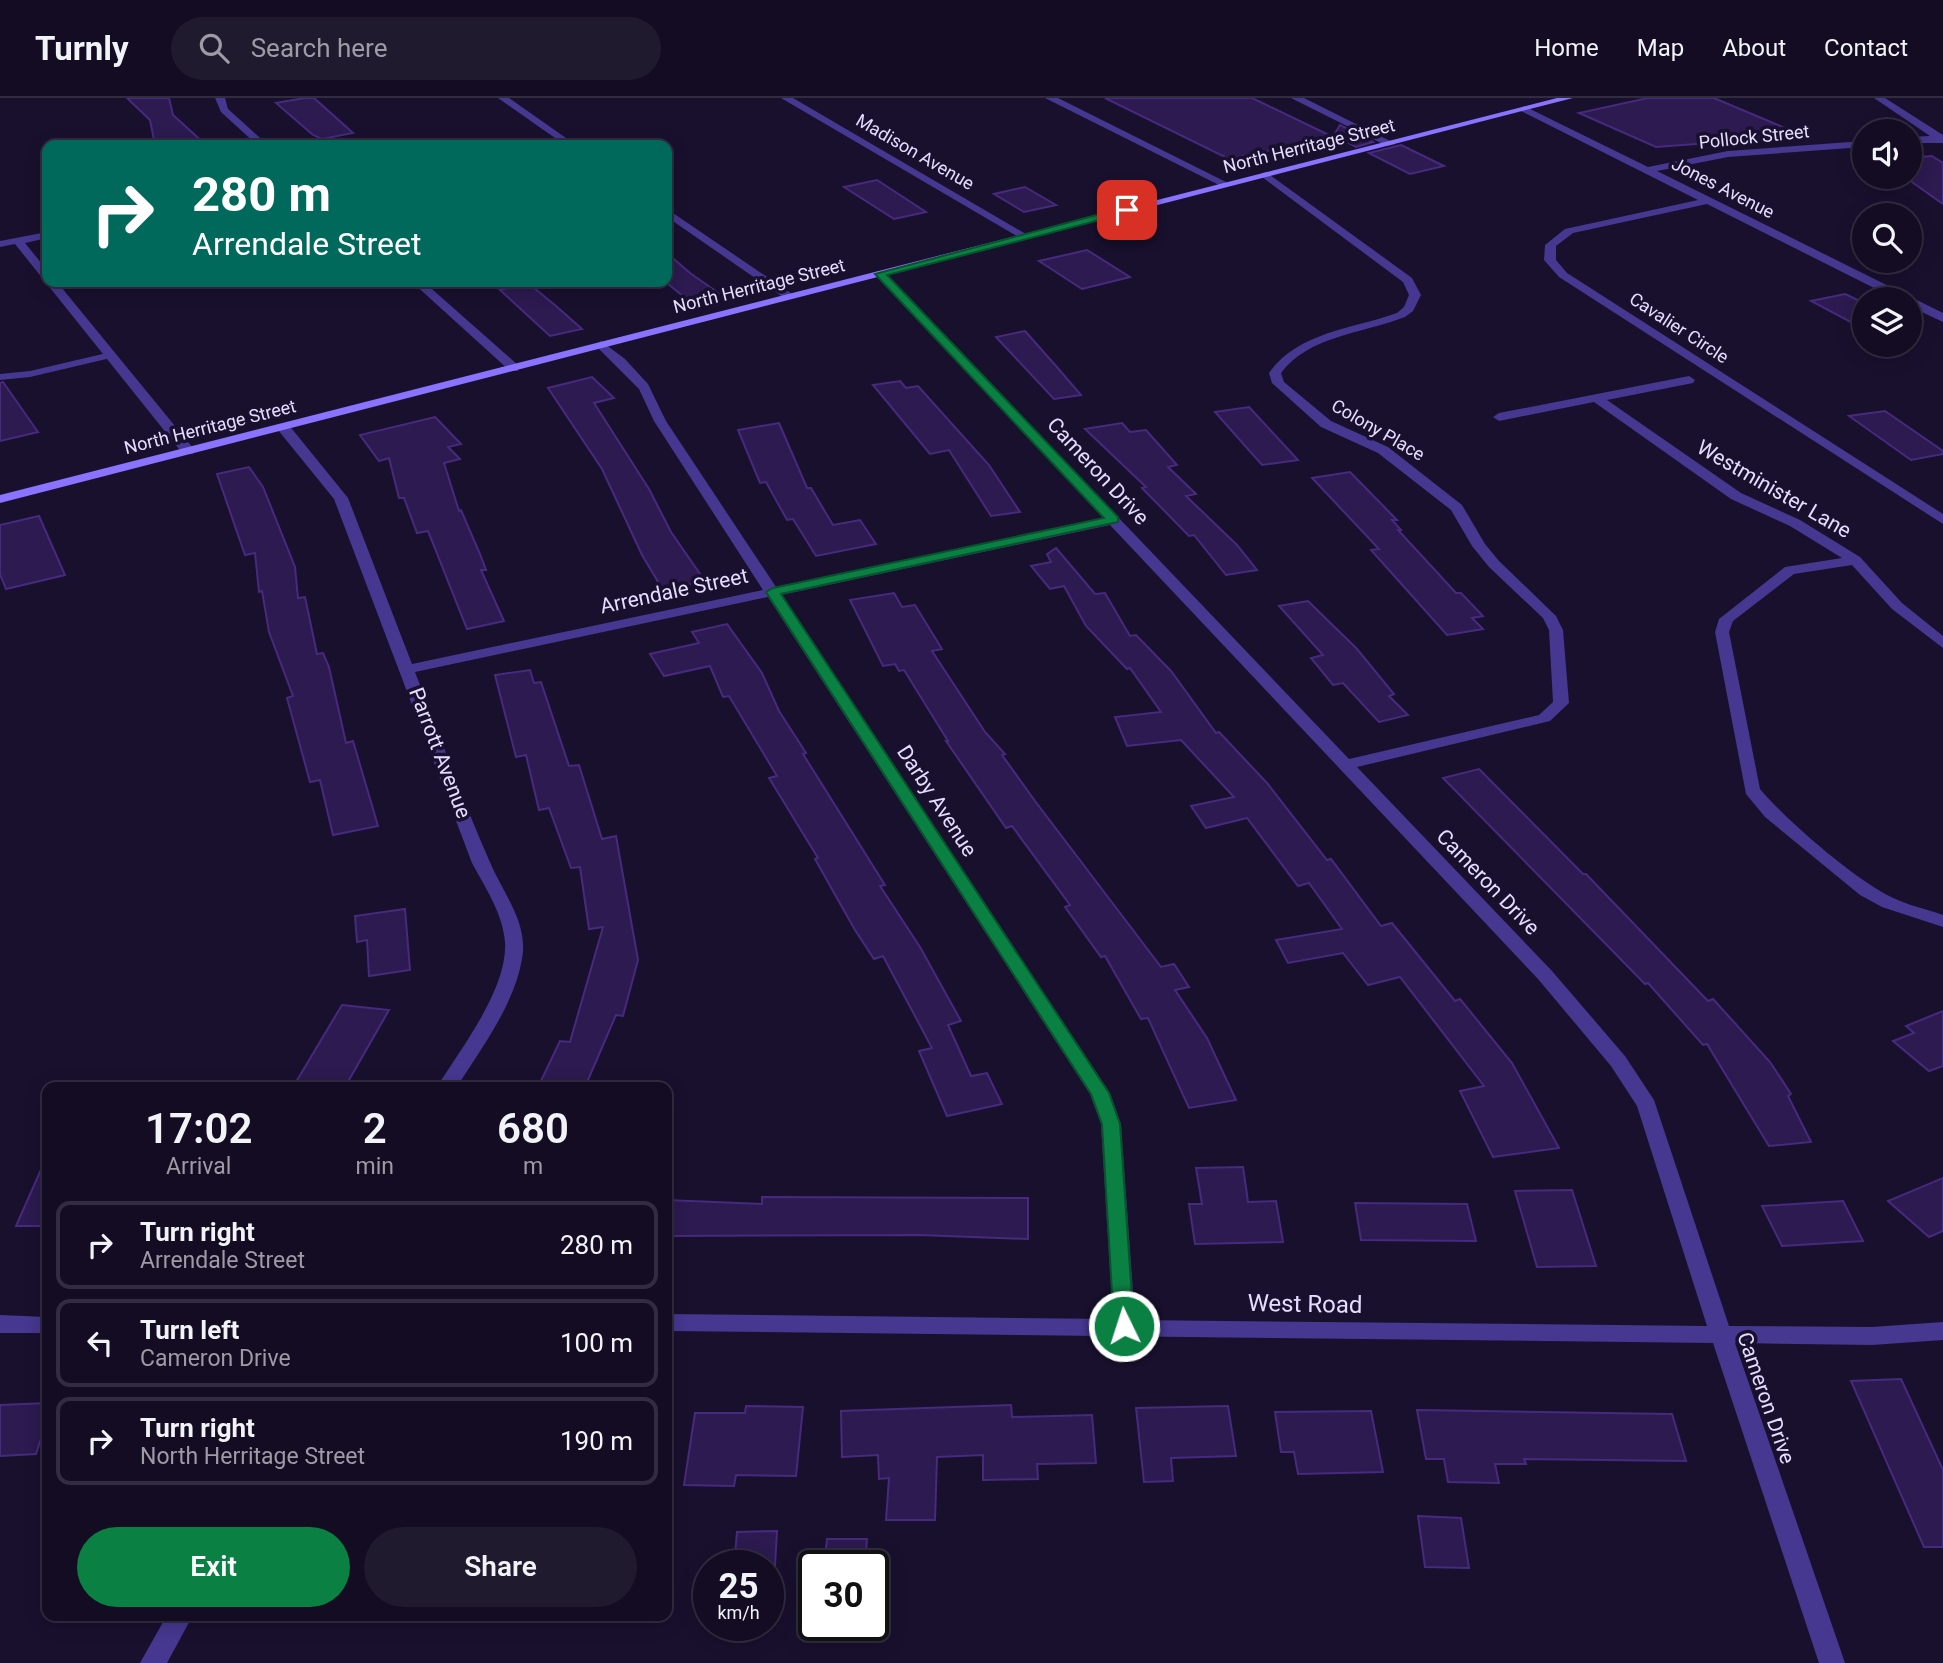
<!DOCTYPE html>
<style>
:root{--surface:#130c22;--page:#201a2f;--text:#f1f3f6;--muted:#9d9ba5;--line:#322c40;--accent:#0b8043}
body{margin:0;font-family:Roboto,sans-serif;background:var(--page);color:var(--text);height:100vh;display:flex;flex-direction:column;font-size:26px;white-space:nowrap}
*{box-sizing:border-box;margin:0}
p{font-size:23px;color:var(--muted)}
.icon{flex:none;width:38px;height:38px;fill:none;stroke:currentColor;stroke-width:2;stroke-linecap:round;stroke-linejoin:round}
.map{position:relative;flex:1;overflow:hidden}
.drawer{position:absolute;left:42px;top:984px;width:630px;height:539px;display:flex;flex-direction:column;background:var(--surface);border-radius:14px;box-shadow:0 4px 18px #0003,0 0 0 2px var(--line)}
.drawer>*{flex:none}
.guide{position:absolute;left:42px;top:42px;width:630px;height:147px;border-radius:14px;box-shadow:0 4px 18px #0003,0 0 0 2px var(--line);background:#00695c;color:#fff;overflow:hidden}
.buttons{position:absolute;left:1852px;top:21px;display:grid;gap:14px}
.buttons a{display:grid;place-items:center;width:70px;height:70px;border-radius:50%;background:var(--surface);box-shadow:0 4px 18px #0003,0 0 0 2px var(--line);font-size:35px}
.speed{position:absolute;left:693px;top:1452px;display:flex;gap:14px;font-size:35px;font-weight:700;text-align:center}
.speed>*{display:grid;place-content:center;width:91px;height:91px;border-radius:50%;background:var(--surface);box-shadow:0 4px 18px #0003,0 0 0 2px var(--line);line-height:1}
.speed small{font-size:18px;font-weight:400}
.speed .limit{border:4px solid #111;border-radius:10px;background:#fff;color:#111}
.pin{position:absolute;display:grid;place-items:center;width:60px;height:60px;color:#fff;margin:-30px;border-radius:14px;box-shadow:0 4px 10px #0006}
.me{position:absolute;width:77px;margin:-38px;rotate:356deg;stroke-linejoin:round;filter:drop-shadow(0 0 5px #0008)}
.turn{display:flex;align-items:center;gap:24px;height:147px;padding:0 35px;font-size:32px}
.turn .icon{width:91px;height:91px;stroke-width:2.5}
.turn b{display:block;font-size:49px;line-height:60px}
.eta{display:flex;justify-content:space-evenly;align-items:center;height:119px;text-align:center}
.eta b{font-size:42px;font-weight:600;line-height:49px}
.action{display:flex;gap:14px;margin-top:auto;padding:14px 35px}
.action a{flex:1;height:80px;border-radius:42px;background:var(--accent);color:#fff;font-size:28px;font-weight:600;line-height:80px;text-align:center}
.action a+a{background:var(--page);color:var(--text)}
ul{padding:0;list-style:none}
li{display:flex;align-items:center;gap:21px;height:88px;margin:0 14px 10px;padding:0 21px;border:4px solid var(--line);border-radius:14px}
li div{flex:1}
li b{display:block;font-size:26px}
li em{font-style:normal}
header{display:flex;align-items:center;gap:42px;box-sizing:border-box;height:98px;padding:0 35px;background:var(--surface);border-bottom:2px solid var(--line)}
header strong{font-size:33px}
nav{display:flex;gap:38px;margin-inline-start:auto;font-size:24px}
.search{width:490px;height:63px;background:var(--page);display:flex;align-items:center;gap:18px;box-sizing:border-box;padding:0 24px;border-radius:38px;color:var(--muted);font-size:26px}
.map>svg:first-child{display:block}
</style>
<header>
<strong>Turnly</strong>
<div class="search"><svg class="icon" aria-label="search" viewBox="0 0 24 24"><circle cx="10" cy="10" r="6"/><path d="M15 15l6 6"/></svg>Search here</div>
<nav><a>Home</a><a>Map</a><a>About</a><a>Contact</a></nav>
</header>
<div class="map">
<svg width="1943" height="1565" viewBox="0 0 1943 1565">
<rect width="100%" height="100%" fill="#19102e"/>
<!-- building -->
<g fill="#2c1a50" stroke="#462a7e" stroke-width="2">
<polygon points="127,0 169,0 173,17 206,47 155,47 150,22"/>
<polygon points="305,0 314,0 353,35 322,41 313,37 276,5"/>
<polygon points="1105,0 1252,0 1333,39 1229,61"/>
<polygon points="1648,0 1714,0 1804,38 1656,49 1579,15"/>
<polygon points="1340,27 1373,44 1356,49 1334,37"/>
<polygon points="1401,47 1444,68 1410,76 1369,55"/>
<polygon points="1932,58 1943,65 1943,106 1909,82 1909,60"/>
<polygon points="877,82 926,114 894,121 844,89"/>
<polygon points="1025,89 1056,107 1024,114 994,96"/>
<polygon points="1087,152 1130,179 1082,191 1039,163"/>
<polygon points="667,155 690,175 720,196 690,204 667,185"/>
<polygon points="528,185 556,208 582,231 550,238 500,192"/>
<polygon points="1845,196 1864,205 1864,231 1811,203"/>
<polygon points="1025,233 1056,268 1081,297 1054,301 996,239"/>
<polygon points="592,279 614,300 594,305 649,391 671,434 705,483 663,492 642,457 602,371 548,290"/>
<polygon points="900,283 906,290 918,288 989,367 1020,414 991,418 949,352 930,356 873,287"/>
<polygon points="3,284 38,334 0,343 0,285"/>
<polygon points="1249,309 1298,362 1262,367 1215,314"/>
<polygon points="1885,313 1943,353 1943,356 1911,362 1849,318"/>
<polygon points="435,319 461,346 448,349 460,361 444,365 459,413 461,412 480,456 486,472 481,472 504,523 467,531 428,433 417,435 404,400 399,400 389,360 379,363 360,337"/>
<polygon points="779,325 807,390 811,390 833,427 860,422 876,446 816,458 793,421 787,422 766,384 760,385 738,332"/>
<polygon points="1122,325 1130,334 1146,332 1177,367 1168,369 1196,396 1186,398 1237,447 1257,472 1226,477 1194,437 1189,438 1142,390 1146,389 1085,331"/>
<polygon points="249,369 263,389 295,469 298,500 305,499 317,556 323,555 329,569 346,645 353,643 378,728 333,737 320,682 310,684 287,600 293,598 269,534 262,493 259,494 255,455 245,457 217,376"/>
<polygon points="1350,374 1397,422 1392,422 1401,432 1398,432 1456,495 1461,495 1483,518 1472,520 1483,531 1447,537 1371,452 1379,451 1312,380"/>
<polygon points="39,418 65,477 6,491 0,476 0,427"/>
<polygon points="1056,450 1095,496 1105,495 1130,538 1136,537 1171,573 1216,635 1219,634 1267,685 1327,762 1331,761 1381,828 1392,825 1455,903 1460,901 1512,965 1559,1050 1493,1059 1460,993 1484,988 1400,879 1368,887 1343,855 1288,865 1276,842 1342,831 1309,785 1298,788 1247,720 1206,730 1191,708 1234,699 1181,642 1127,648 1115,619 1161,614 1130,570 1127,571 1086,528 1064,488 1050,491 1031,468 1051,464 1047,456"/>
<polygon points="894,495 902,509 915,507 942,551 932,553 985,634 1005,656 1002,657 1035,703 1161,869 1174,866 1189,889 1175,892 1207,940 1236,1002 1189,1010 1148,920 1141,921 1105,858 1101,859 1065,809 1070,807 1012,728 1006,730 946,643 948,643 904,572 899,573 895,566 883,568 850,502"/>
<polygon points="1308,503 1357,551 1394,596 1389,598 1408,617 1379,624 1343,585 1333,587 1311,560 1323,557 1279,508"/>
<polygon points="727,526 762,575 779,613 806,655 803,656 885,787 880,788 920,849 961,923 948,927 971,978 987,975 1002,1006 947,1018 919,953 932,950 883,858 874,861 855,832 815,761 818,760 769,680 777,678 729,598 723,599 710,568 664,578 650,556 699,545 692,534"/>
<polygon points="530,572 534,585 541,584 569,668 579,667 602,741 616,738 638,862 623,918 616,917 585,989 538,989 560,943 570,944 603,829 589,831 580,769 571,770 549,710 539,712 526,657 516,659 495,577"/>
<polygon points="1479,671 1583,776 1586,776 1708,903 1713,901 1770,964 1791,996 1788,998 1811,1044 1769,1048 1707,946 1703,947 1648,885 1645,886 1443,680"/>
<polygon points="405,811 410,872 369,878 367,842 357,844 355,818"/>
<polygon points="342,907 389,912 345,989 293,989"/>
<polygon points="1943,913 1943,968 1929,973 1893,943 1914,935 1906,928"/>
<polygon points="47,1058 47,1128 16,1128"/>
<polygon points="1243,1069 1248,1104 1276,1103 1283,1144 1195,1146 1189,1106 1202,1106 1196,1070"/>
<polygon points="1943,1080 1943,1133 1929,1139 1888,1103"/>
<polygon points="1572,1092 1596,1168 1537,1169 1515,1093"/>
<polygon points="762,1099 1028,1100 1028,1141 920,1137 667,1138 667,1102 762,1106"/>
<polygon points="1843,1103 1863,1143 1782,1148 1762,1108"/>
<polygon points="1355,1105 1467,1106 1476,1143 1361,1142"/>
<polygon points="1901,1281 1943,1372 1943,1449 1924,1449 1851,1283"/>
<polygon points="47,1305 47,1322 36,1356 0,1358 0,1307"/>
<polygon points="1011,1307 1012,1319 1092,1317 1096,1365 1037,1366 1038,1381 983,1382 983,1357 937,1359 935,1422 886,1422 889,1380 879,1381 878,1357 842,1359 841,1313"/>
<polygon points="746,1308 803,1309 796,1378 736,1377 734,1388 684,1387 695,1315 745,1315"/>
<polygon points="1228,1308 1236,1358 1171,1360 1173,1383 1144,1384 1136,1310"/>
<polygon points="1417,1312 1672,1316 1686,1363 1524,1361 1526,1366 1495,1366 1499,1385 1448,1384 1444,1361 1426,1361"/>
<polygon points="1371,1313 1383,1374 1298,1376 1294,1354 1281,1354 1275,1314"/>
<polygon points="1418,1418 1461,1420 1469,1470 1425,1469"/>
<polygon points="777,1433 775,1468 734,1468 737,1434"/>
<polygon points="827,1441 867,1441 865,1468 824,1468"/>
</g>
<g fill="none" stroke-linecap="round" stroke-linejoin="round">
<!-- lane -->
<polygon fill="#463790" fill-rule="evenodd" points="111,254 115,255 115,259 30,279 0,282 0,276 30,273"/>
<!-- street -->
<g fill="#463790" fill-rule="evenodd">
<polygon points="215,0 225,0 228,11 268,47 257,47 221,14"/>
<polygon points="498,0 509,0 576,47 565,47"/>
<polygon points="781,0 793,0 1031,139 1022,141"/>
<polygon points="1045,0 1058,0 1232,87 1223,89"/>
<polygon points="1291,0 1304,0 1396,46 1387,48"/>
<polygon points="1874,0 1885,0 1943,37 1943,45 1909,45 1909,39 1930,38"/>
<polygon points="1524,8 1648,69 1728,53 1864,43 1864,49 1728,59 1657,73 1943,215 1943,224 1909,208 1909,201 1896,201 1707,106 1573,135 1556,148 1556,162 1567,175 1943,416 1943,426 1559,179 1544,162 1545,147 1565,131 1698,102 1521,13 1519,11"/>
<path d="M1266 74 1412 180 1421 197 1413 213 1405 219C1364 235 1308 238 1281 275L1284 284 1331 323 1388 349 1462 407 1485 446 1499 463 1556 518 1563 532 1569 605 1550 623 1357 669 1552 873 1625 958 1654 1002 1729 1228 1872 1229 1943 1224V1242L1872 1247 1735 1245 1845 1565H1819L1713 1245 667 1233V1216L1113 1221 1101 1026 1090 996 768 499 415 574C440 637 462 701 489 762 502 794 529 825 522 861 514 908 481 950 457 989H437C461 950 508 891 505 844 503 816 485 789 472 765L334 401 278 332V326H288L348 400 412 566 763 492 654 323 639 291 595 247 601 243 625 261 648 286 666 323 776 489 1104 420 876 178 874 176 880 173 884 174 1349 661 1539 617 1553 604 1549 532 1543 520 1489 469 1472 448 1451 412 1378 355 1321 329 1272 285 1269 275C1298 234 1352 231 1397 215L1404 209 1409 197 1403 184 1262 79V75ZM1110 427 1538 881 1611 968 1637 1008 1707 1228 1135 1222 1121 1026 1110 995 781 497Z"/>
<polygon points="667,111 792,196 792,200 784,200 667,119"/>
<polygon points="47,134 47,140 25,145 47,172 47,184 57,184 193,350 193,356 183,356 15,146 0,149 0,143"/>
<polygon points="412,184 424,184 518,267 518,273 510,273"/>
<path d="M1689 278 1695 282 1693 285 1607 302 1741 395 1800 422 1860 459 1902 505 1943 538V550L1892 511 1852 467 1794 476 1733 523 1729 534 1760 691C1788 724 1853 780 1891 799 1907 807 1926 811 1943 817V829L1882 809 1860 797 1765 719 1746 696 1715 534 1719 521 1785 469 1842 460 1790 428 1731 401 1594 304 1499 323 1493 319 1499 315Z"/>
<polygon points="0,1217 47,1219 47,1235 0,1235"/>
<polygon points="167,1517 193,1517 167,1565 140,1565"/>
</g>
<!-- secondary -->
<polygon fill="#8973ff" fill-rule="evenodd" points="1557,0 1573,0 0,405 0,397"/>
</g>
<!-- route -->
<polygon fill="#0b8043" stroke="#07532c" stroke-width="2" points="1127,109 1131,114 887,177 1118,419 1118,424 781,496 1109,995 1120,1026 1134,1228 1131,1233 1117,1233 1114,1228 1102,1026 1091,996 766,494 773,490 1104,420 875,176"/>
<g text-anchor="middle" stroke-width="7" stroke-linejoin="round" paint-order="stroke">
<!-- far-street labels -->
<g font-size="18" fill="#e5dcff" stroke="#19102e">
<text transform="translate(1754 39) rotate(-6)" y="6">Pollock Street</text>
<text transform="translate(1309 48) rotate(-14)" y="6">North Herritage Street</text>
<text transform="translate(915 54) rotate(30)" y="6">Madison Avenue</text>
<text transform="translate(1723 90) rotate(27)" y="6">Jones Avenue</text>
<text transform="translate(759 188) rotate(-14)" y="6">North Herritage Street</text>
<text transform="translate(1679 230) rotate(33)" y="6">Cavalier Circle</text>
<text transform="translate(210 329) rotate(-14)" y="6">North Herritage Street</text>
<text transform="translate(1378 332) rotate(30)" y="6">Colony Place</text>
</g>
<!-- street labels -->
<g font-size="21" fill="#e5dcff" stroke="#19102e">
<text transform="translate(1098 373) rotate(47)" y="7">Cameron Drive</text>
<text transform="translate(1774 391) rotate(30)" y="7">Westminister Lane</text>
<text transform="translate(674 493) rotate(-12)" y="7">Arrendale Street</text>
<text transform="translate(440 655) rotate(69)" y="7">Parrott Avenue</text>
<text transform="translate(937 703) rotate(57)" y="7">Darby Avenue</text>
<text transform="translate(1488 784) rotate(46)" y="7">Cameron Drive</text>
<text transform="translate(1766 1300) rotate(71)" y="7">Cameron Drive</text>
</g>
<!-- near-street labels -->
<g font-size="24" fill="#e5dcff" stroke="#19102e">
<text transform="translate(1305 1206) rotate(1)" y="8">West Road</text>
</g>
</g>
</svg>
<div class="buttons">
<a><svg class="icon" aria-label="sound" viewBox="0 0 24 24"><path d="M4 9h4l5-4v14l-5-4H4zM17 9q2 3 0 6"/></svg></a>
<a><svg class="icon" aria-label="search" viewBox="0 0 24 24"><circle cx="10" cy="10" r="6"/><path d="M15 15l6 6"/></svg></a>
<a><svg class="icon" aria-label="layers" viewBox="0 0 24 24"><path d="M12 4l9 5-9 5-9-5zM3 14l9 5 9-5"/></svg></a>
</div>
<div class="speed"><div>25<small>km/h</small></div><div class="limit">30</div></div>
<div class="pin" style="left:1127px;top:112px;background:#d93025"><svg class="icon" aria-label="arrive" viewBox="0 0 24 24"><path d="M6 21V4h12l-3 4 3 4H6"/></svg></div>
<svg class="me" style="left:1124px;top:1228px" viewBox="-20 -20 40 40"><circle r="17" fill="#0b8043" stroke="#fff" stroke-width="3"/><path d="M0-11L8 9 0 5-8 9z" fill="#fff"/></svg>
<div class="guide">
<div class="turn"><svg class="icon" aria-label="right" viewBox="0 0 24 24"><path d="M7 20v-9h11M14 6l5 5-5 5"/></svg><div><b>280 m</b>Arrendale Street</div></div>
</div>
<section class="drawer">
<div class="eta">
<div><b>17:02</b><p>Arrival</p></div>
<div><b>2</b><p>min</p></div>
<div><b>680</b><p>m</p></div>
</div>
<ul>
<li><svg class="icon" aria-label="right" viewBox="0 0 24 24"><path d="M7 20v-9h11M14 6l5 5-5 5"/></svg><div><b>Turn right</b><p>Arrendale Street</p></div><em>280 m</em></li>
<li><svg class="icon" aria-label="left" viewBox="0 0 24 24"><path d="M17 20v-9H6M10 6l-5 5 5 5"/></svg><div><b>Turn left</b><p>Cameron Drive</p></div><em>100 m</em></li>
<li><svg class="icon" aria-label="right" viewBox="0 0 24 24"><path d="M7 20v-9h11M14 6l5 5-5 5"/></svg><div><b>Turn right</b><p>North Herritage Street</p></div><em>190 m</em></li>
</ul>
<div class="action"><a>Exit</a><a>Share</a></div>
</section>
</div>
